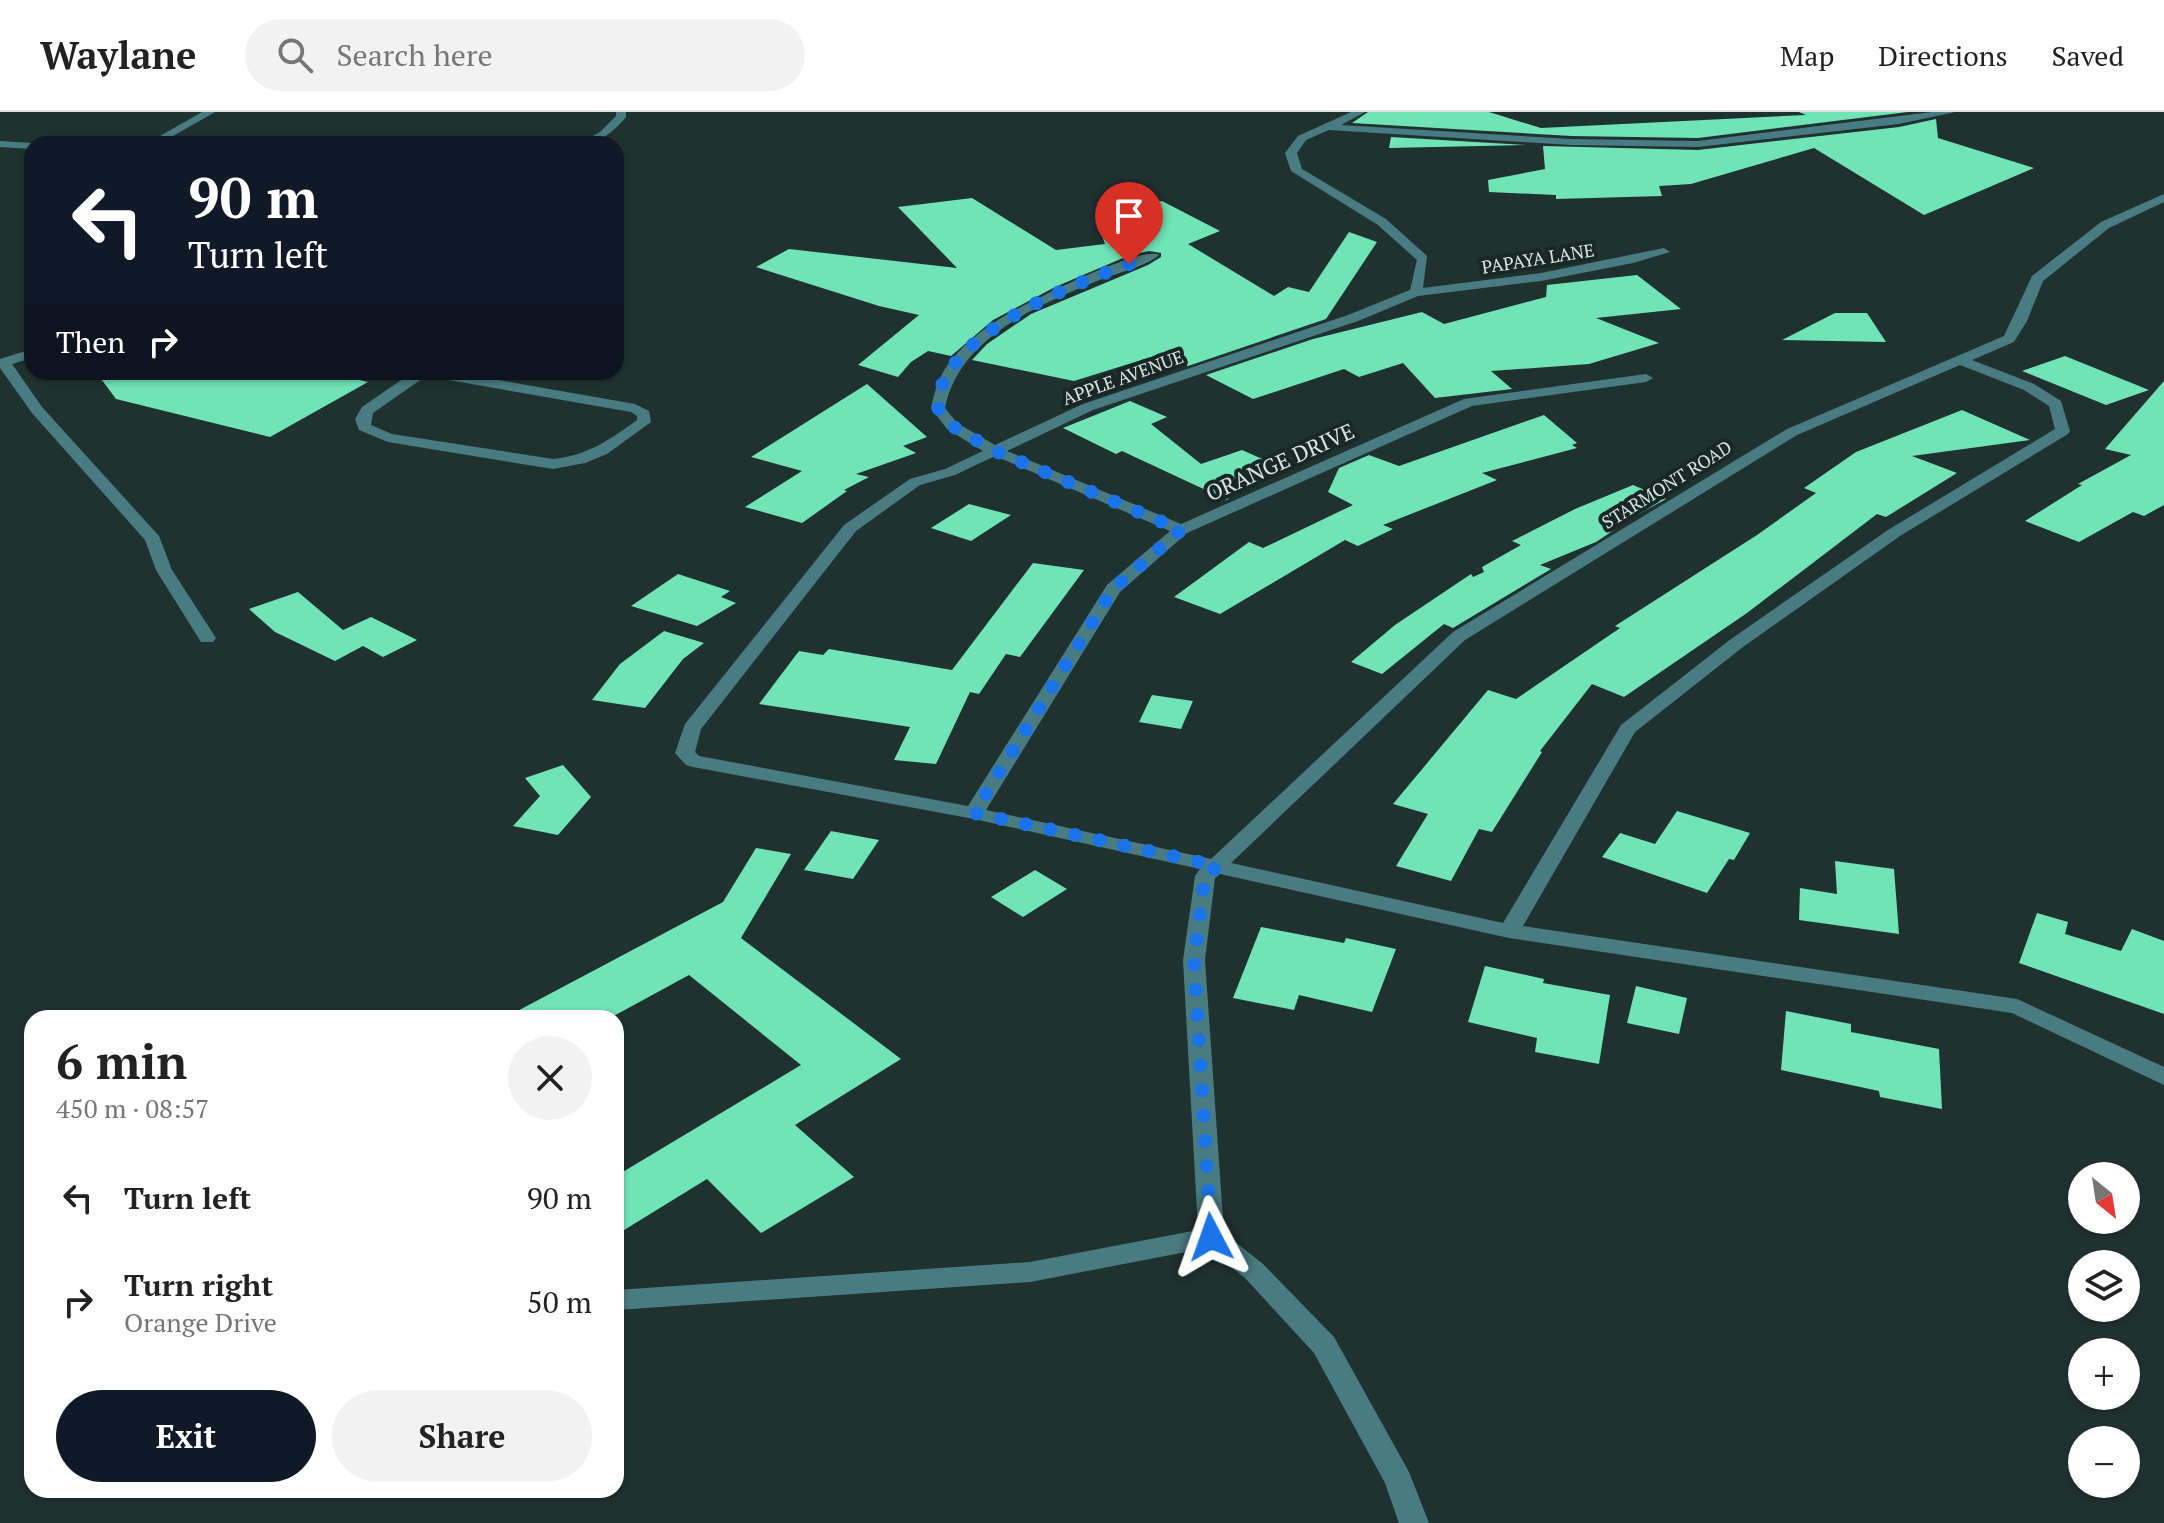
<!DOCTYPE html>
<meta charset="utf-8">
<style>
:root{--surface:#fff;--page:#f2f2f2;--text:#222;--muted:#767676;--line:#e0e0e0;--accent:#111827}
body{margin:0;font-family:"PT Serif",serif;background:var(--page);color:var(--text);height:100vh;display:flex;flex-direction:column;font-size:30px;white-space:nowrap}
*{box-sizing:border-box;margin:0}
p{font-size:26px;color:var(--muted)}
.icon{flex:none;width:44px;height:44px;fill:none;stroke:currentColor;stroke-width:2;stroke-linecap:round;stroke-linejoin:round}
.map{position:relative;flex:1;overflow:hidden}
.sheet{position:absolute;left:24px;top:898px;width:600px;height:488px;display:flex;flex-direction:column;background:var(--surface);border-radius:24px;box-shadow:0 2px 6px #0004}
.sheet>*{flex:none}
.hud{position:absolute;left:24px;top:24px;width:600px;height:244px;border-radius:24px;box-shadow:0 2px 6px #0004;background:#111827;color:#fff;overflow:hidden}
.needle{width:52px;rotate:150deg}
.controls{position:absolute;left:2068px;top:1050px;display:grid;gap:16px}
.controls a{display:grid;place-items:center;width:72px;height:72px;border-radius:50%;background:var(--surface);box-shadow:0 2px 6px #0004;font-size:40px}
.pin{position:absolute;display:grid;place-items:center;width:68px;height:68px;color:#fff;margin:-82px -34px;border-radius:50% 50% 50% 0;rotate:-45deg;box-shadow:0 0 8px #0007}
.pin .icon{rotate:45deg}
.me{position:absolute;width:88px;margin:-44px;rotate:356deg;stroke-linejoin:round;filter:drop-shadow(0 0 6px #0008)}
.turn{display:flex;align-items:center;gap:28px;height:168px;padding:0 32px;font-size:36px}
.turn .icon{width:104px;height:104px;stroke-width:2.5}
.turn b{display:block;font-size:56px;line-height:68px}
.then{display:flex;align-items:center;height:76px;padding:0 32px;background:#0003;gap:16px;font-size:30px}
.round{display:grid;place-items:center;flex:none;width:84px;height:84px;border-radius:42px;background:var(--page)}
.head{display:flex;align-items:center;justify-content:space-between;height:136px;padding:0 32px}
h1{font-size:48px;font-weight:700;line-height:60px}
.cta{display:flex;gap:16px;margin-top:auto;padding:16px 32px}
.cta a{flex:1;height:92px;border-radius:48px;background:var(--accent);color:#fff;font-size:32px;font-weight:700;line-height:92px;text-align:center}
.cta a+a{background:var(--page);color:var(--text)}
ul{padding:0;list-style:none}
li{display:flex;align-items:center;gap:24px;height:104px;padding:0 32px}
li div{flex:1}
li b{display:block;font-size:30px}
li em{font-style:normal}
header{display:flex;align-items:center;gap:48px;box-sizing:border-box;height:112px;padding:0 40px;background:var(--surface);border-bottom:2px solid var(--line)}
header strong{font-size:38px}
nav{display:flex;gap:44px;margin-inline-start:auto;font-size:28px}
.search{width:560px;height:72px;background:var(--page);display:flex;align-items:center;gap:20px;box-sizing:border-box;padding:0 28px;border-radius:44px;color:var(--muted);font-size:30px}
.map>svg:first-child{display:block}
</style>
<header>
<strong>Waylane</strong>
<div class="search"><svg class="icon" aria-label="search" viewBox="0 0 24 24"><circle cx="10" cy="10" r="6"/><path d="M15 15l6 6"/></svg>Search here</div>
<nav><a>Map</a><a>Directions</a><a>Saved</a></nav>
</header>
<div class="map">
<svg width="2164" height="1411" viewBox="0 0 2164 1411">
<rect width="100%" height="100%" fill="#203230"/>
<!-- building -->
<g fill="#70e3b7">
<polygon points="1368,0 1489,0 1541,16 1806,3 1799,0 1908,0 1698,26 1571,24 1352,11"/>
<polygon points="1936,7 1938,26 2034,56 1924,103 1814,36 1691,72 1659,74 1662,84 1556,87 1556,83 1489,80 1488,68 1545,57 1543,34 1698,38 1899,15"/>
<polygon points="1391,25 1526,33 1389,36"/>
<polygon points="972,86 1056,138 1105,132 1099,114 1133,127 1113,99 1162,89 1220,119 1188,132 1274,184 1288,175 1309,180 1349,120 1377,130 1326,207 1188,254 1164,241 1074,269 972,248 987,232 1031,202 1148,153 1161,145 1161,141 1149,139 1130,143 1055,175 993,208 951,244 928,239 911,250 898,265 858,253 919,203 879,194 756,155 789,137 957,156 898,95"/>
<polygon points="1637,163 1681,197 1596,206 1659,231 1589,252 1491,259 1512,277 1435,286 1403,251 1359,265 1344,257 1253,287 1206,263 1313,227 1422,200 1444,212 1546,185 1547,173"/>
<polygon points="1835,201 1867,201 1886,230 1782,228"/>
<polygon points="2065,244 2149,278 2106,293 2022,259"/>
<polygon points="96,260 326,260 368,270 270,325 116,287"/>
<polygon points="2164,269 2164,393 2144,404 2133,400 2079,430 2025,409 2082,373 2078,372 2131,343 2105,337"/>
<polygon points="867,272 927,325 903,334 916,341 856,362 869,365 844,378 847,379 802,411 745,395 802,359 751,345"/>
<polygon points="1130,289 1167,305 1151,312 1201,352 1242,338 1285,357 1234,380 1227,388 1122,339 1116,342 1063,316"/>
<polygon points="1962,298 2030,328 1912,344 1957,361 1886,405 1877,402 1747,501 1624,585 1592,572 1540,639 1542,640 1492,720 1479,717 1451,769 1396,754 1428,702 1393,692 1488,578 1516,587 1620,516 1615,514 1757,423 1816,381 1804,376 1856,340"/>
<polygon points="1544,303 1577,331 1572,333 1577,336 1482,361 1497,368 1383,413 1393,417 1358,434 1345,428 1220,502 1174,485 1249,430 1263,436 1353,393 1328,380 1339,356 1369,343 1399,354"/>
<polygon points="1633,373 1666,387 1611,417 1614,418 1596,430 1540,453 1551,457 1453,516 1444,512 1382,562 1351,550 1395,513 1471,462 1473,465 1484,460 1482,455 1521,433 1512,429 1575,397"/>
<polygon points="969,392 1011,403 971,429 931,416"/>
<polygon points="1033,451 1084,458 1020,545 1006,542 979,582 970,580 936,652 894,648 910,615 759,592 799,539 823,543 829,537 952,558"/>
<polygon points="678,462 730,479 721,485 736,491 697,514 631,494"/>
<polygon points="298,480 343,518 371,505 417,528 383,545 363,534 335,549 275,520 249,497"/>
<polygon points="664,519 704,531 683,547 645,596 592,588 620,552"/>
<polygon points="1152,583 1193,589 1181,617 1139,610"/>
<polygon points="563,653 591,685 558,723 513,714 540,684 525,666"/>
<polygon points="1677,699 1750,721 1734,748 1729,747 1707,781 1602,745 1620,721 1655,732"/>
<polygon points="831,719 879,728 853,767 804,758"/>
<polygon points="756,736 791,742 741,826 901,947 795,1013 854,1065 761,1121 707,1067 616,1123 616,1064 801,953 689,863 610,906 504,906 723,790"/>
<polygon points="1835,749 1894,757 1899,822 1799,808 1800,776 1837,782"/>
<polygon points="1035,758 1067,777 1023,805 991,785"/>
<polygon points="2037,801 2068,810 2065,822 2121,839 2132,817 2164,829 2164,902 2019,851"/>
<polygon points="1261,815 1344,831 1346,826 1396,837 1372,900 1299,883 1294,898 1233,886"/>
<polygon points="1485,854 1544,867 1543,871 1610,883 1599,952 1535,940 1537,926 1468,910"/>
<polygon points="1636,874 1687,886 1679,922 1627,911"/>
<polygon points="1786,899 1851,912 1851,920 1939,937 1942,997 1880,985 1879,979 1781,958"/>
</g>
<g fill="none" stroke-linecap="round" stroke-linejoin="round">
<!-- minor -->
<g fill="#497c82" fill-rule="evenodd">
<polygon points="202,0 215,0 159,32 146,32"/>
<path d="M616 0H626V5C612 21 600 32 578 32L600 20 616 4Z"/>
<path d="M1351 0H1365L1341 13 1571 27 1698 29 1932 0H1955L1899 12 1698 35 1571 33 1329 18 1306 28 1297 41 1302 57 1386 107 1427 144 1423 176 1541 161 1664 136 1670 140 1633 151 1541 169 1418 184 1358 209 1093 298 1007 339 1181 412 1464 287 1646 262 1653 266 1646 270 1472 294 1187 421 1120 480 986 698 1211 747 1453 520 1787 317 2004 224 2032 164 2101 110 2164 82V90L2109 116 2043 169 2027 209 2014 230 1972 248 2034 272 2061 289 2070 319 2068 322 1900 424 1743 535 1635 620 1523 814 2017 887 2164 955V973L2012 901 1509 826 1220 762 1215 766 1205 848 1224 1121 1263 1152 1334 1225 1409 1360 1429 1411H1399L1385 1371 1314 1241 1245 1166 1207 1136 1030 1170 616 1198V1178L1030 1150 1198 1118 1183 848 1195 764 1200 757 974 707 693 655 686 653 675 641 685 612 844 413 910 367 945 357 983 339 947 317 931 296C935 277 940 261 953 246 966 230 984 217 1001 206 1022 193 1143 132 1159 143 1145 155 1120 160 1102 167 1041 192 959 224 945 296L957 311 995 333 1083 292 1348 203 1410 178 1417 148 1378 113 1291 59 1285 41 1298 24ZM1960 253 2024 278 2049 294 2055 317 1888 418 1731 527 1621 613 1503 811 1231 751 1465 528 1797 323ZM995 344 1170 419 1107 473 968 694 699 644 695 640 701 617 856 419 920 373 955 363Z"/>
<polygon points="0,29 32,31 36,32 32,32 32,37 0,35"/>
<polygon points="32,237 32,246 12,252 42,295 159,424 172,458 216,526 213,530 201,530 156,458 145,428 32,301 0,256 0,247"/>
<path d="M413 260H453L635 292 649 299 651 310 607 342 585 351 553 357 388 330 359 318 355 307 362 295ZM426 264 631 300 637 304V308C610 328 586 344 553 347L392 322 371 313 373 301Z"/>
</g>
</g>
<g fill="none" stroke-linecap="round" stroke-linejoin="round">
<!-- route -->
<path stroke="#1a73e8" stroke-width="14" stroke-dasharray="0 25.2" d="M1129 152C1072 173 969 213 943 271 940 278 940 288 938 296L952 314 993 338 1181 418 1113 477 974 701 1218 754 1205 764 1194 848 1211 1125"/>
</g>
<g text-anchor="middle" stroke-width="8" stroke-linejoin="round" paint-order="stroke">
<!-- far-street labels -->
<g font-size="18" fill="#dae5e3" stroke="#172826">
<text transform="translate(1538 147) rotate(-9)" y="6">PAPAYA LANE</text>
<text transform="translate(1123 266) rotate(-20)" y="6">APPLE AVENUE</text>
<text transform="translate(1667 373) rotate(-32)" y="6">STARMONT ROAD</text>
</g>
<!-- street labels -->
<g font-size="22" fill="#dae5e3" stroke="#172826">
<text transform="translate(1280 350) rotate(-24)" y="8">ORANGE DRIVE</text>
</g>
</g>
</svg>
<div class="controls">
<a><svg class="needle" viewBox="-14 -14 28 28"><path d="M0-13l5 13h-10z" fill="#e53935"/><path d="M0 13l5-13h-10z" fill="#767676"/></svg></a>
<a><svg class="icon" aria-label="layers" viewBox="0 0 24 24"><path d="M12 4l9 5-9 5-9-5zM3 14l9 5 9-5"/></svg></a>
<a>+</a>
<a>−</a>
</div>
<div class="pin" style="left:1129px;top:152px;background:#d93025"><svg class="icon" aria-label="arrive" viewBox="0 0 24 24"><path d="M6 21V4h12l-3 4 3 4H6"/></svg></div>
<svg class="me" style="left:1211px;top:1125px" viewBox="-20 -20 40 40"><path d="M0-17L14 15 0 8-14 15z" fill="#1a73e8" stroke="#fff" stroke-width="4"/></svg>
<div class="hud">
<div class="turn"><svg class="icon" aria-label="left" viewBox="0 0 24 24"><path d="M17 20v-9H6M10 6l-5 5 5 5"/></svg><div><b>90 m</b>Turn left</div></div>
<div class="then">Then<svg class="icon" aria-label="right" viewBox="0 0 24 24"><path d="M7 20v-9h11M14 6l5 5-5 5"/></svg></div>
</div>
<section class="sheet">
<div class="head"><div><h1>6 min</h1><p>450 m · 08:57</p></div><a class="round"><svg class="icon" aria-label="close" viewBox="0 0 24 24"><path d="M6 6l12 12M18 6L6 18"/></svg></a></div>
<ul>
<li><svg class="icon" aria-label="left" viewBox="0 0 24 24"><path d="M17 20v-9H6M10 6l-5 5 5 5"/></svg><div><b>Turn left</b></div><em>90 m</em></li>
<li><svg class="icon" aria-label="right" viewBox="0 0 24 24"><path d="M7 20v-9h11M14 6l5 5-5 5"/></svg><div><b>Turn right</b><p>Orange Drive</p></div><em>50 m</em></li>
</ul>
<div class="cta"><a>Exit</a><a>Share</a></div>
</section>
</div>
